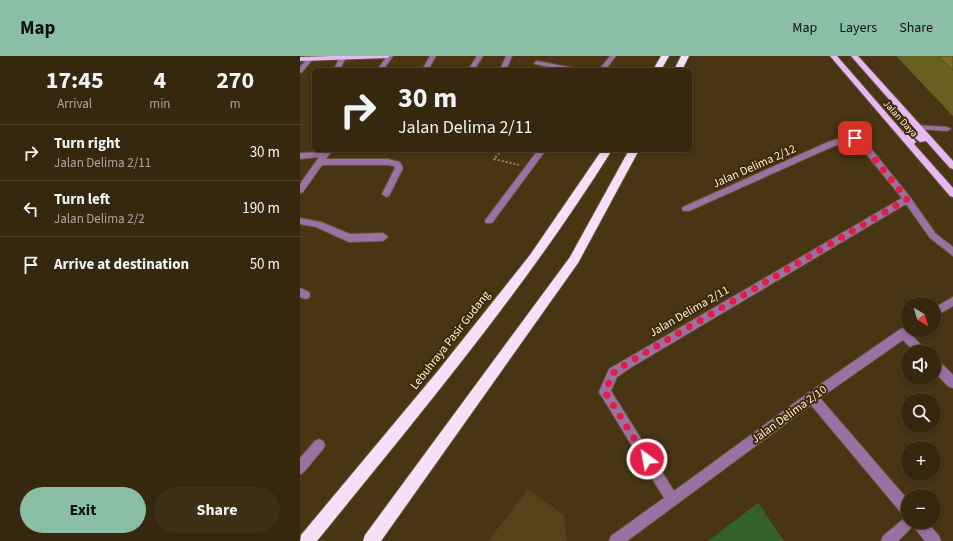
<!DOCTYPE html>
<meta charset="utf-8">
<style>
:root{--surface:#35280e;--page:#3d3017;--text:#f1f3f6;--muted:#aaa69e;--line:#4f442e;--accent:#8abfa5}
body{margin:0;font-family:"Source Sans 3",sans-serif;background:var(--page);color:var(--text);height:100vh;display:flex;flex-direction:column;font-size:15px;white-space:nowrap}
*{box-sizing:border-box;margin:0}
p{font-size:13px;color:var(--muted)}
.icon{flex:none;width:22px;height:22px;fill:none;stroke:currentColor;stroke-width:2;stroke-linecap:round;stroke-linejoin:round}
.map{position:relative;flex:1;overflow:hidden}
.drawer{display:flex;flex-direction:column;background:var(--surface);width:300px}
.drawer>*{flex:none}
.banner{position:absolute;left:12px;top:12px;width:380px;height:84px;border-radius:6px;box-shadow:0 2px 6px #0003,0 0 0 1px var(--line);background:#35280e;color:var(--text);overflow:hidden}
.needle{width:26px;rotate:142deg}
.controls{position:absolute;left:601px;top:241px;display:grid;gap:8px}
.controls a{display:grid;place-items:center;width:40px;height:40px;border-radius:50%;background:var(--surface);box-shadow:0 2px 6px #0003,0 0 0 1px var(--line);font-size:20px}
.pin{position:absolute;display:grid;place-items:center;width:34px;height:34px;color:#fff;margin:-17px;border-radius:8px;box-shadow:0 2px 6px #0006}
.me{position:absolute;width:44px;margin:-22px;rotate:328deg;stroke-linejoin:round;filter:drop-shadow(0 0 3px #0008)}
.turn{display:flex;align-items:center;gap:14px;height:84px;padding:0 20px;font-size:18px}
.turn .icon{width:52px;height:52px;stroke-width:2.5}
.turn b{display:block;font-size:28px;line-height:34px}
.eta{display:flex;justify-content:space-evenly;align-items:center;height:68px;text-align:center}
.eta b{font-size:24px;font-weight:700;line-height:28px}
.button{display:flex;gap:8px;margin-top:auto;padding:8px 20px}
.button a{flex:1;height:46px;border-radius:24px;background:var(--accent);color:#111;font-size:16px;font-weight:700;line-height:46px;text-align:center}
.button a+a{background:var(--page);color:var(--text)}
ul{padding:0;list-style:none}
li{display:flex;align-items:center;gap:12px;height:56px;padding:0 20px;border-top:1px solid var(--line)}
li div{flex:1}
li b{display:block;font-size:15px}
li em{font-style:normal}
header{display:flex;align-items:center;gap:24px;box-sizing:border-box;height:56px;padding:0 20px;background:var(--accent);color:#111}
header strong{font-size:19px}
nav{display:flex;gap:22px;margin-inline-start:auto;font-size:14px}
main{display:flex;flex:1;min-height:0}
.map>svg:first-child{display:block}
</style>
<header>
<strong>Map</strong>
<nav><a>Map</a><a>Layers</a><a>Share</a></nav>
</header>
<main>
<section class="drawer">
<div class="eta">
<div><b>17:45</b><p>Arrival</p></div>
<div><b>4</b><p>min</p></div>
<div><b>270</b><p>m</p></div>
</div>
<ul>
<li><svg class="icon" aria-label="right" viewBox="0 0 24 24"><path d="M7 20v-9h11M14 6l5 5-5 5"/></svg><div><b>Turn right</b><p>Jalan Delima 2/11</p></div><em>30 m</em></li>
<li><svg class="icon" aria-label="left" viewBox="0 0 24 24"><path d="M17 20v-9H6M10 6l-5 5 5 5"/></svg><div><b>Turn left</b><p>Jalan Delima 2/2</p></div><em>190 m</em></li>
<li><svg class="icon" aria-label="arrive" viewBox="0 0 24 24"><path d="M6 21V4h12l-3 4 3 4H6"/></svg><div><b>Arrive at destination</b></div><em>50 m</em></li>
</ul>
<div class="button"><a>Exit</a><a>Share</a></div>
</section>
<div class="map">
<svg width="653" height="485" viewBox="0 0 653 485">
<rect width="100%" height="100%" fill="#473513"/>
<!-- built -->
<polygon fill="#56411b" points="228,433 264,459 267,485 188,485"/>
<!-- green -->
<polygon fill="#346229" points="458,447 484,485 408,485"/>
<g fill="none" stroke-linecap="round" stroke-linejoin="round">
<!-- minor casing -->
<g stroke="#645334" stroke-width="2">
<g id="minor">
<polygon points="40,0 46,1 40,14 34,14"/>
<polygon points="87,0 93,0 83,14 77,14"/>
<polygon points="130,0 136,0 128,14 122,14"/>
<polygon points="177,0 183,0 174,14 168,14"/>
<polygon points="206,0 212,0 206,14 200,14"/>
<polygon points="310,0 316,0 305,14 299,14"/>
<polygon points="8,2 13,3 2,16 0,17 0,11"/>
<polygon points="237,5 274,12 277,14 263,14 235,8 234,7"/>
<polygon points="615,69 647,71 651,73 647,75 618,73 614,71"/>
<polygon points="551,79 564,84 610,141 636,178 653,191 653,200 630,182 606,148 330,312 317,321 311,335 374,435 508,337 599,274 608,269 608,274 613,274 611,278 627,296 615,296 603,284 520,342 608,444 608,466 627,466 639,480 641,485 625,485 613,470 598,485 581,485 583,480 607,460 603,459 511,349 327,485 309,485 311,480 364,442 299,336 309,313 602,142 558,88 551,85 534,90 389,155 383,155 382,153 383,151 528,86"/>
<polygon points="24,94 32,94 26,103 88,103 100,106 103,112 89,140 86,141 82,138 95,112 94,110 88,109 22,109 3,136 0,137 0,128 19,101 0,103 0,97 23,96"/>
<polygon points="238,94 246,94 192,167 186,167 185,165 186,163"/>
<polygon points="0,162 21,166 50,178 83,177 88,181 83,185 49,186 16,171 0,168"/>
<polygon points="0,232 9,236 10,239 9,242 5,243 0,241"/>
<polygon points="653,241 653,250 634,261 634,252"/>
<polygon points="634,303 638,304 653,319 653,332 649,331 634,316"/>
<polygon points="19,383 23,385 25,389 23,393 4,416 0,418 0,402 15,385"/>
</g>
</g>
<!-- major casing -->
<g stroke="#645334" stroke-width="2">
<g id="major">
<polygon points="30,0 90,0 87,2 0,5 0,1"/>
<polygon points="530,0 537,0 603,76 610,72 616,74 551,0 558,0 653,105 653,113 650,112 626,85 620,86 610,78 616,86 614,88 653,132 653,141 650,140"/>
</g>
</g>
<!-- highway casing -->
<g stroke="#645334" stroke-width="2">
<g id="highway">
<polygon points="361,0 369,0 361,14 353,14"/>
<polygon points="381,0 389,0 382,14 374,14"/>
<path d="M302 94H312C225 233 120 358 17 485H0L1 479 137 316 230 199Z"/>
<polygon points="329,94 339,94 278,207 81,485 63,485 65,479 270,201"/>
</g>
</g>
<!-- path -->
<polyline stroke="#948469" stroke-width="2" stroke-dasharray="2 2" stroke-linecap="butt" points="202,94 194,103 219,109"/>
<!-- minor -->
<use href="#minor" fill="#9972a2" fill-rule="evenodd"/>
<!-- major -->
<use href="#major" fill="#e8b8f3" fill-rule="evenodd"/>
<!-- highway -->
<use href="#highway" fill="#f4e1f8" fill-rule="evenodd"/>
</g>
<!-- wall -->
<polygon fill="#695f21" points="597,0 653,0 653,60 597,1"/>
<!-- building -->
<polygon fill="#7a6e26" stroke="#554d1b" points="638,0 653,0 653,14"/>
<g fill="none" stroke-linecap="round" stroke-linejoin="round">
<!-- route -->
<polyline stroke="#e11d48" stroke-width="7" stroke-dasharray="0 12.6" points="347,403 305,336 313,317 326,308 607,143 561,86 555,82"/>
</g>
<g text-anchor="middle" stroke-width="4" stroke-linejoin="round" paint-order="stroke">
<!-- far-street labels -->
<g font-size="10" fill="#fef2e0" stroke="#3d2a07">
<text transform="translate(601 62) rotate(48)" y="4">Jalan Daya</text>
</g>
<!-- street labels -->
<g font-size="12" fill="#fef2e0" stroke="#3d2a07">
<text transform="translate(454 110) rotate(-24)" y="4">Jalan Delima 2/12</text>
<text transform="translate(389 255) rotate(-30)" y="4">Jalan Delima 2/11</text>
<text transform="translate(150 284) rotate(-52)" y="4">Lebuhraya Pasir Gudang</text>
<text transform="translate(489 358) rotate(-36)" y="4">Jalan Delima 2/10</text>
</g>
</g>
</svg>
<div class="controls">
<a><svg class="needle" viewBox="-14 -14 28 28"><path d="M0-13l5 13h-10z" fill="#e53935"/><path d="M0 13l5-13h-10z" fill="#aaa69e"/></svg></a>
<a><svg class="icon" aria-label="sound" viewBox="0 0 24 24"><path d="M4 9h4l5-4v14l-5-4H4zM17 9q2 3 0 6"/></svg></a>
<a><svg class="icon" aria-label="search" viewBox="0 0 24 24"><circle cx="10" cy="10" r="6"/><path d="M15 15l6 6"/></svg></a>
<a>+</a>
<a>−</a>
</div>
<div class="pin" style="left:555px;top:82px;background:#d93025"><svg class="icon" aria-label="arrive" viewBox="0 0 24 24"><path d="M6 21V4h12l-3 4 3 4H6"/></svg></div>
<svg class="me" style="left:347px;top:403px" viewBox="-20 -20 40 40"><circle r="17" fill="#e11d48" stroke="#fff" stroke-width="3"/><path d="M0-11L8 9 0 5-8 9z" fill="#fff"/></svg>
<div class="banner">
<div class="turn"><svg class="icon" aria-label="right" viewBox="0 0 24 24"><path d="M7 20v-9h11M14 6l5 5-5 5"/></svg><div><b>30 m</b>Jalan Delima 2/11</div></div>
</div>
</div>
</main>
